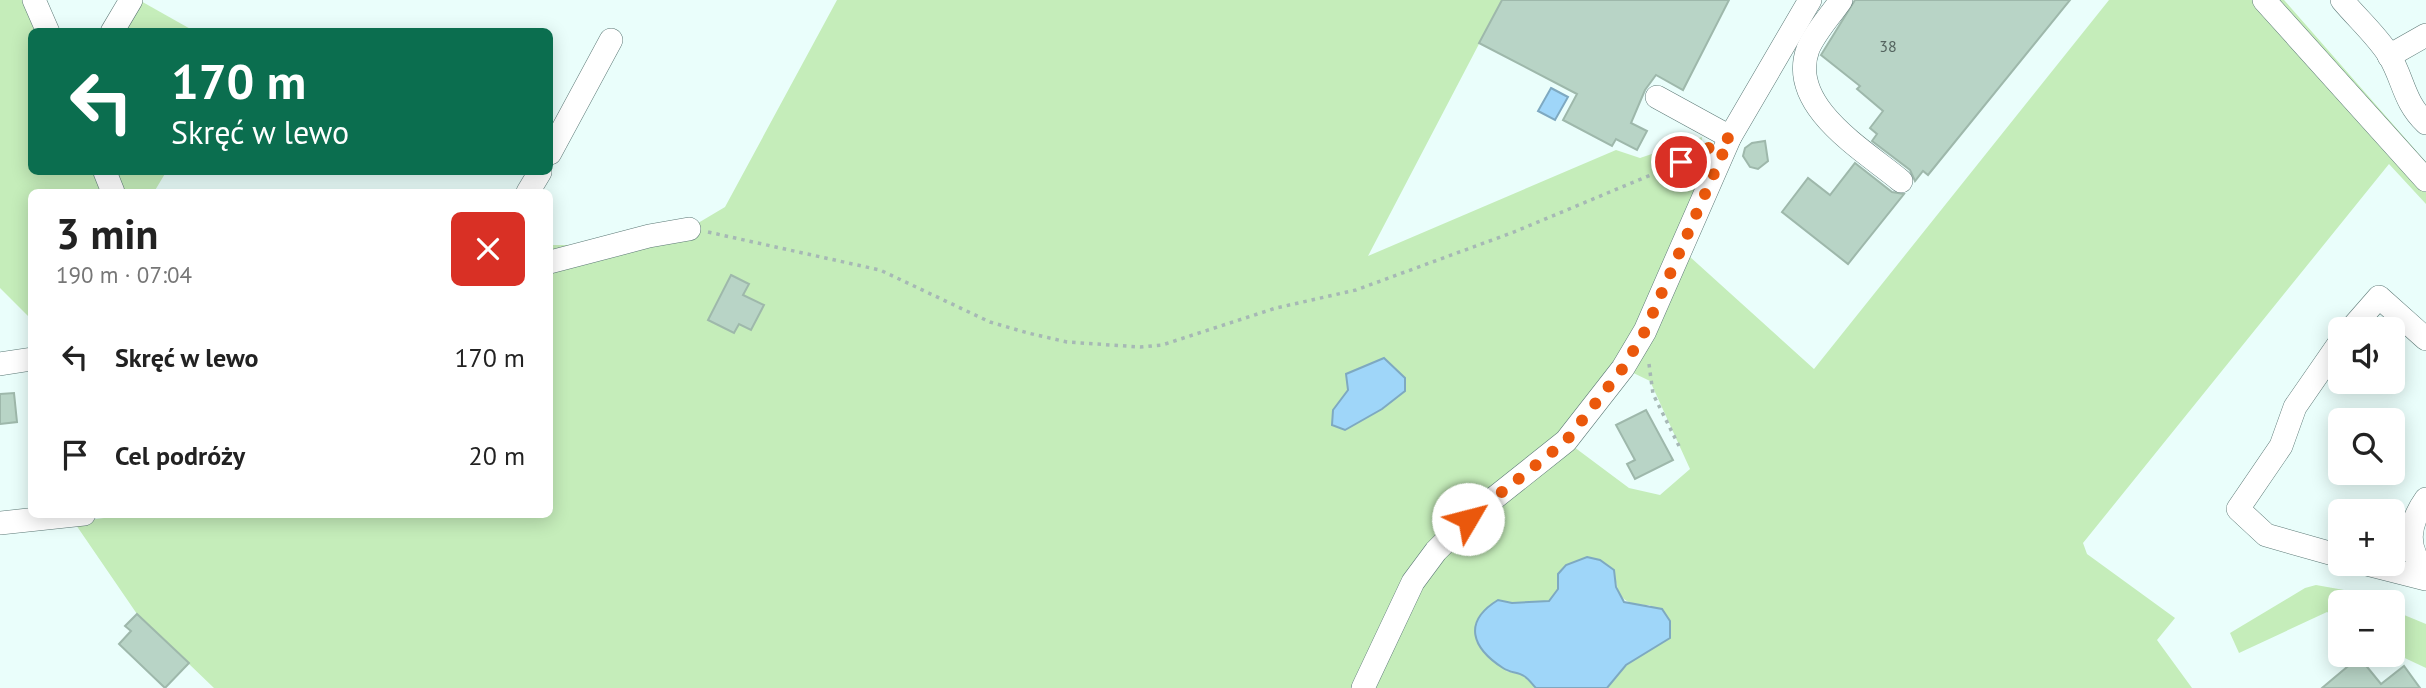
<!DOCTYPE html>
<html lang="pl">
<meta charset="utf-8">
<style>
:root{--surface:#fff;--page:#f2f2f2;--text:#222;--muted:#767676}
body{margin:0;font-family:"PT Sans",sans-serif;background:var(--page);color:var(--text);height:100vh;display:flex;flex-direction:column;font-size:26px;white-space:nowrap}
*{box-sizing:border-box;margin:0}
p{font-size:23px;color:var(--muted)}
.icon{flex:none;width:38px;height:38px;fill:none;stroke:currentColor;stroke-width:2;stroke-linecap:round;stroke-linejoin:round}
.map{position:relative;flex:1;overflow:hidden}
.panel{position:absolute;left:28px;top:189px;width:525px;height:329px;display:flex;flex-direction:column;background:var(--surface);border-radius:10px;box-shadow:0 4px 18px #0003}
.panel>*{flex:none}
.guide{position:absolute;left:28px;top:28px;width:525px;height:147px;border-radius:10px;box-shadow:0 4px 18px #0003;background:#0b6e4f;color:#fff;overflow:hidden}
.tools{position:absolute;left:2328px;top:317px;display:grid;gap:14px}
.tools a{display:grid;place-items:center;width:77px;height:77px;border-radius:10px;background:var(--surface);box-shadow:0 4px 18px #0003;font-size:35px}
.pin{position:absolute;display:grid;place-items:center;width:60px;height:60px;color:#fff;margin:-30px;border:4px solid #fff;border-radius:50%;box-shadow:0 2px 7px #0007}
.me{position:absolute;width:77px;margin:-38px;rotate:53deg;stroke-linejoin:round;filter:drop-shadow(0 0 5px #0008)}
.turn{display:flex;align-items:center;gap:24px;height:147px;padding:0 28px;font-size:32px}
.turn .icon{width:91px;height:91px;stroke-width:2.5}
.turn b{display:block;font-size:49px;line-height:60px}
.round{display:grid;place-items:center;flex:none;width:74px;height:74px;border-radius:10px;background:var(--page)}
.summary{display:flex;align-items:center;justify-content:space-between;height:119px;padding:0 28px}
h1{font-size:42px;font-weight:800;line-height:52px}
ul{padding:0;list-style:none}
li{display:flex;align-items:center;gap:21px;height:98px;padding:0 28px}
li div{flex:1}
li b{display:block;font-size:26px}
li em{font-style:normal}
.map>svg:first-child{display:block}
</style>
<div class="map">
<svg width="2426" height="688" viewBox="0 0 2426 688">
<rect width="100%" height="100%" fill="#eafefb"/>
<!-- green -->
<g fill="#c5edba" fill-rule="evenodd">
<polygon points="0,0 45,0 59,31 32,32 32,172 166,172 154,192 32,192 31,319 0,288"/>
<polygon points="139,0 194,31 112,32"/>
<path d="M837 0H1502L1368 256 1616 150 1640 158 1702 137 1701 154 1730 137 1689 256 1814 369 2109 0H2284L2426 162V204L2389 164 2083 543 2087 554 2175 618 2157 640 2192 688H1607L1626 665 1670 638 1650 605C1621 605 1618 597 1614 570L1558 589 1549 601 1512 603 1498 600 1506 671 1523 675 1536 688H214L137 614 74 522 134 514H550V245H576L688 229 725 207ZM1623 368 1650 381 1690 469 1660 495 1629 488 1566 441Z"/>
<polygon points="2316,585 2344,590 2373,602 2340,602 2340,620 2327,612 2239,653 2230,633 2305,588"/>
<polygon points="2392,610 2426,624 2426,668 2392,652"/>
</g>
<!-- water -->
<g fill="#9fd6f9" stroke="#7ea9c1" stroke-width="2">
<polygon points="1551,88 1568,97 1555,120 1538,111"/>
<polygon points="1384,358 1405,378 1405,391 1382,409 1345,430 1332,425 1333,410 1348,390 1346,374"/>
<path d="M1587 557 1600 560 1614 570 1616 587 1624 602 1662 609 1670 621V638L1626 665 1607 688H1536C1532 684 1529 679 1524 676 1518 672 1510 673 1503 668 1472 648 1462 622 1498 600L1512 603 1549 601 1558 589V574L1566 565Z"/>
</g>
<!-- building -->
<g fill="#b8d4c6" stroke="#9eb8ab" stroke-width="2">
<polygon points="1502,0 1729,0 1683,90 1656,75 1645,90 1631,123 1647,131 1637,150 1616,139 1612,146 1563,120 1577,94 1479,43"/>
<polygon points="1855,0 2070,0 1928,175 1923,171 1915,181 1910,170 1872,141 1877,134 1870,128 1883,111 1857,89 1860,86 1821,55"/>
<polygon points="1765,141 1768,161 1758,169 1750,167 1743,156 1745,148 1752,143"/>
<polygon points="1855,163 1892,192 1904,194 1848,264 1782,212 1808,178 1830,195"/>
<polygon points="731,275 749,284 743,295 764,305 751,330 739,324 734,333 708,320"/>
<polygon points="14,393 17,422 0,424 0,394"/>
<polygon points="1646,410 1673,460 1635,479 1627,464 1635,460 1616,425"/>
<polygon points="137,614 189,663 165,688 119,644 131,631 125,626"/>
<polygon points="2359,657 2381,684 2404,666 2420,688 2322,688"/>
</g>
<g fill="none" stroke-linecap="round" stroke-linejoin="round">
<!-- minor casing -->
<g stroke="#5c7976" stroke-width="24">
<g id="minor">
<polyline points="34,0 48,32"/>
<path d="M1841 0C1831 15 1815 32 1808 49 1787 106 1864 150 1901 181"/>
<polyline points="2264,0 2426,180"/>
<path d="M2342 0C2357 18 2377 36 2389 55 2404 80 2403 101 2426 123"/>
<polyline points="112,32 131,0"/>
<polyline points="2389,56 2426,35"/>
<polyline points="1657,97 1730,137"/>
<polyline points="550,153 611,40"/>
<polyline points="105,172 113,192"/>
<polyline points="528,192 540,172"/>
<polyline points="550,262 649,236 689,229"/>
<polyline points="2351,329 2379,297 2426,339"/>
<polyline points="2340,342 2295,407 2281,446 2238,509 2266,535 2340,556"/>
<polyline points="0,364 32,359"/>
<path d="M2426 499C2409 523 2404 548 2426 571"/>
<polyline points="0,523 84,514"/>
<polyline points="2367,564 2426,579"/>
<polyline points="1363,688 1413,582 1436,551 1468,519 1566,441 1623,368 1645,331 1730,137 1810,0"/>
</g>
</g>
<!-- path -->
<g stroke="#a6b8b5" stroke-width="3.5" stroke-dasharray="3.5 5" stroke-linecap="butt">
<polyline points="708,232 880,270 990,322 1028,333 1067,342 1140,347 1162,345 1276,308 1356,290 1514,232 1701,154"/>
<polyline points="1649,364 1653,394 1681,450"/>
</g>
<!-- minor -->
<use href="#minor" stroke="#fff" stroke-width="23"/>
</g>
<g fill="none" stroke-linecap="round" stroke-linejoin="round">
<!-- route -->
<polyline stroke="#ea580c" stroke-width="12" stroke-dasharray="0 21.6" points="1468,519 1566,441 1623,368 1645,331 1730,137 1681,162"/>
</g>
<g text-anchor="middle" stroke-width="5" stroke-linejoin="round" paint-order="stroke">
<!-- number labels -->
<g font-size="16" fill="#54645f">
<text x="1888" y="52">38</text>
</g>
</g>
</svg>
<div class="tools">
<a><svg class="icon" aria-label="sound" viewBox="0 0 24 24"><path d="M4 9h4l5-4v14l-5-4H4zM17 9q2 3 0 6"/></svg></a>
<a><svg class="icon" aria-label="search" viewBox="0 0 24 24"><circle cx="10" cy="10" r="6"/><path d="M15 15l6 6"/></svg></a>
<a>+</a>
<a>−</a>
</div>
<div class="pin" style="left:1681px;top:162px;background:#d93025"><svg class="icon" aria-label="arrive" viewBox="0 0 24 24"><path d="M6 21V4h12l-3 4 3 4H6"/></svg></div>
<svg class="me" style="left:1468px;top:519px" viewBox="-20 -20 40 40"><circle r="19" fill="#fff"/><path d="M0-13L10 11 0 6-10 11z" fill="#ea580c"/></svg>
<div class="guide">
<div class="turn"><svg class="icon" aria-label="left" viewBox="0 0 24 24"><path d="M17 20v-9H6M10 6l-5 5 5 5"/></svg><div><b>170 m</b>Skręć w lewo</div></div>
</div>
<section class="panel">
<div class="summary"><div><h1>3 min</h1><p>190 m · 07:04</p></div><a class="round" style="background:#d93025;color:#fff"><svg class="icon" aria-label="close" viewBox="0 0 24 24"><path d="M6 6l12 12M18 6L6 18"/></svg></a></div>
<ul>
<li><svg class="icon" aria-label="left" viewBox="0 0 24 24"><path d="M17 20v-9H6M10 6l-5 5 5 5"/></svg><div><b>Skręć w lewo</b></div><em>170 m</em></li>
<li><svg class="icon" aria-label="arrive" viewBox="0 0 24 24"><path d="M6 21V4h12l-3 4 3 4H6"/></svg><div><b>Cel podróży</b></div><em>20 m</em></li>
</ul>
</section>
</div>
